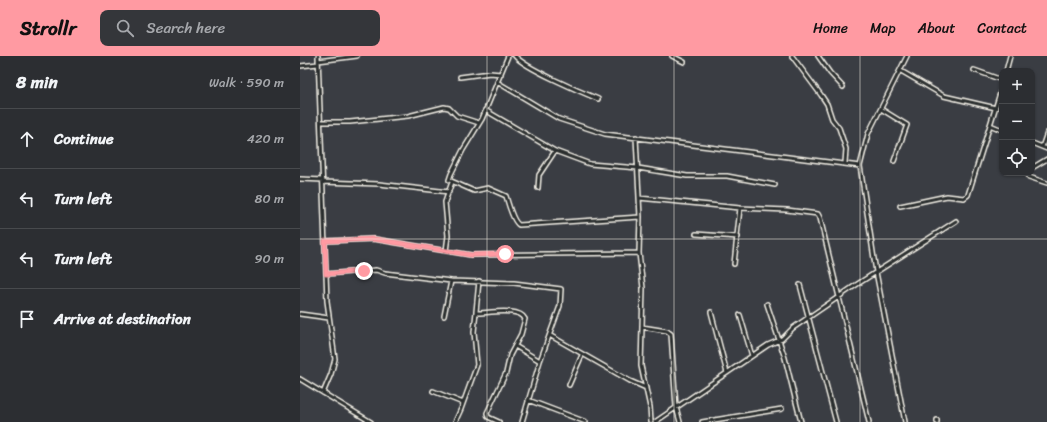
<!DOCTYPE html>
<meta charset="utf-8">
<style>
:root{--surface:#2c2e32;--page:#34363a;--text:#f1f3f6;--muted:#a6a8ac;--line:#484a4d;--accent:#ff9aa2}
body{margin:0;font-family:Sriracha,sans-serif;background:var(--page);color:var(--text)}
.controls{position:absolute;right:12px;top:12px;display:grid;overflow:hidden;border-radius:8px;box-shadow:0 1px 3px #0004}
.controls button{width:36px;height:36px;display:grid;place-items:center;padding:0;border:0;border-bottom:1px solid var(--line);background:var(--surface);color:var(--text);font:20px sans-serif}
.stop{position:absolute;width:12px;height:12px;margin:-9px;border:3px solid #ff9aa2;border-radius:50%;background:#fff}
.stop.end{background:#ff9aa2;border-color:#fff;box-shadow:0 1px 4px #0008}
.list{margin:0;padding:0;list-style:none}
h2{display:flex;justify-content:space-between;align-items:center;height:52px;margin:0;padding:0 16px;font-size:17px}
h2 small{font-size:13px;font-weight:400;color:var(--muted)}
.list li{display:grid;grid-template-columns:26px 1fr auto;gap:12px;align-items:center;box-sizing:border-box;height:60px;padding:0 16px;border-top:1px solid var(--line)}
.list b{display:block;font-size:15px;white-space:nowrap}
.list em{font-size:13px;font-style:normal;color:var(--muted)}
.icon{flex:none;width:22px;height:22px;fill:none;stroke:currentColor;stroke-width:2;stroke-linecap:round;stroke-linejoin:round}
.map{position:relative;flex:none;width:747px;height:366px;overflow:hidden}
header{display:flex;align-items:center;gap:24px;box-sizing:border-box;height:56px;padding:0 20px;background:var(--accent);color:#111}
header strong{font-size:19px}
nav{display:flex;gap:22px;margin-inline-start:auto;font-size:14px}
.search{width:280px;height:36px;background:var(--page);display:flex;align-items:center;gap:10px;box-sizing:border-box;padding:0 14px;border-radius:8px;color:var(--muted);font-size:15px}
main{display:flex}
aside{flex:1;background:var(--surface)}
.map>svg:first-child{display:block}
</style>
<header>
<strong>Strollr</strong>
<div class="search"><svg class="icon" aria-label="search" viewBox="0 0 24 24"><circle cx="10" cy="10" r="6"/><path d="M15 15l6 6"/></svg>Search here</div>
<nav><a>Home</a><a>Map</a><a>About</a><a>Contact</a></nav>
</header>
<main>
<aside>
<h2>8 min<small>Walk · 590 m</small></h2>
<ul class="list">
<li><svg class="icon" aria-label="ahead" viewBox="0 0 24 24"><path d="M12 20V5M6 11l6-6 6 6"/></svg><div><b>Continue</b></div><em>420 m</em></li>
<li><svg class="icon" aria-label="left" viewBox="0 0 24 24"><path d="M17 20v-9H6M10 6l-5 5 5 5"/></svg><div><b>Turn left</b></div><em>80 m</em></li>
<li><svg class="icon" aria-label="left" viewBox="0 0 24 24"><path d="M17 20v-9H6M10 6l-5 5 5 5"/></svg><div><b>Turn left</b></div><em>90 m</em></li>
<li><svg class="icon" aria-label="arrive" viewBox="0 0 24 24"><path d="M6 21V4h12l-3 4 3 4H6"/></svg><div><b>Arrive at destination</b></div></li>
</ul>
</aside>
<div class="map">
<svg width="747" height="366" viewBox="0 0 747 366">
<rect width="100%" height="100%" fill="#3a3d43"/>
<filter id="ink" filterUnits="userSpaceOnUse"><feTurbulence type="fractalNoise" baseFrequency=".025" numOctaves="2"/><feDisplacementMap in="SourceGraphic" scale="8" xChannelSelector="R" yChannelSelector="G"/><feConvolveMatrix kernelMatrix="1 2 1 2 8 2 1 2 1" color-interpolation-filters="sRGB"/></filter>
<g filter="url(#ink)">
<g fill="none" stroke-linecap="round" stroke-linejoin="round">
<defs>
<path id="minor" d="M18,0l9,245 8,58 -4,15 -8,19
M208,0l-26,63 -19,31 -12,24 -2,6 25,11 14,-3 18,8c2,7 7,26 13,29l121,-8
M215,0c10,12 66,36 83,43
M372,0l12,6
M492,0l29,39 6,9 5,15 7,9 7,21 -1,14
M518,0l12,17 13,14
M18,5l39,-5
M0,10l18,-2
M674,14l28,10
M601,15l43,25 52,12
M706,15l4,-15
M160,21l30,-4 11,1
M197,26l62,37 46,15 255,32
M581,53l26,16 -13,36
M185,54l70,41 35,13 48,4 49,8h40l48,9
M21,66h29l58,-6 36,-9 5,1 8,8 22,7
M690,69l12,5
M336,81l4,80 -1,36 4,35 -2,78 9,41 1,15
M732,87l15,6
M742,91l5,-14
M732,112l15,-9
M727,117l2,4 18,6
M0,123l23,1
M23,126l56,2 70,8
M238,132l1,-13 16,-24
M339,142l101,10 47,2 31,4 2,4 49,204
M600,150l47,-10 17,2 4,-3 34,-108
M396,178l42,3
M25,185l49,-2 97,16 168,-2
M146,195l2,-15 -3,-34 7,-20
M434,208l6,-56
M26,218l50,-4 9,3 66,8 63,2 47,6 -1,17 -20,55 -18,61
M500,229l36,137
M467,248l18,54 16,64
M411,256l16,61
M177,257c11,0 43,-6 48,6l-4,15 -11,21 -4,18 -19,40 1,4 11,5
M0,258l29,4
M440,259l12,41
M144,260l7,-35
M342,271l25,4 4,3 5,73 4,15
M251,280l79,45 16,7
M215,290l25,15
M0,323l71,43
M269,329l13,-30
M133,335l30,12
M228,344l58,22
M637,364v2
M155,366l6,-13 16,-44 -3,-33 5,-51
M355,366l113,-77 14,-6 11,-11 63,-43 100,-64
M402,366l80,-13
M605,366l-29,-150 -16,-106 8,-32 39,-78"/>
</defs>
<use href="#minor" stroke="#f4f1e8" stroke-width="6"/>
<use href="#minor" stroke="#2a2d2e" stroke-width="3"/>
</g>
</g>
<g fill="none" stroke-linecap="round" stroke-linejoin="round" filter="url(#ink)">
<path stroke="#ff9aa2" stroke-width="5" d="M64,215l-38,3 -1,-33 49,-2 97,16 34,-1"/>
</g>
<path fill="none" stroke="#f4f1e8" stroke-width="1" stroke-opacity="0.55" d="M187,0v366M374,0v366M560,0v366M0,183h747"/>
</svg>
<div class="controls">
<button>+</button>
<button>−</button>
<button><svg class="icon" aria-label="locate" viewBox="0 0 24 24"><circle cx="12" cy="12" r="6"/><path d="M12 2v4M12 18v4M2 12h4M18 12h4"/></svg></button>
</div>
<div class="stop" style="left:205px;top:198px"></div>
<div class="stop end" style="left:64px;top:215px"></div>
</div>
</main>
